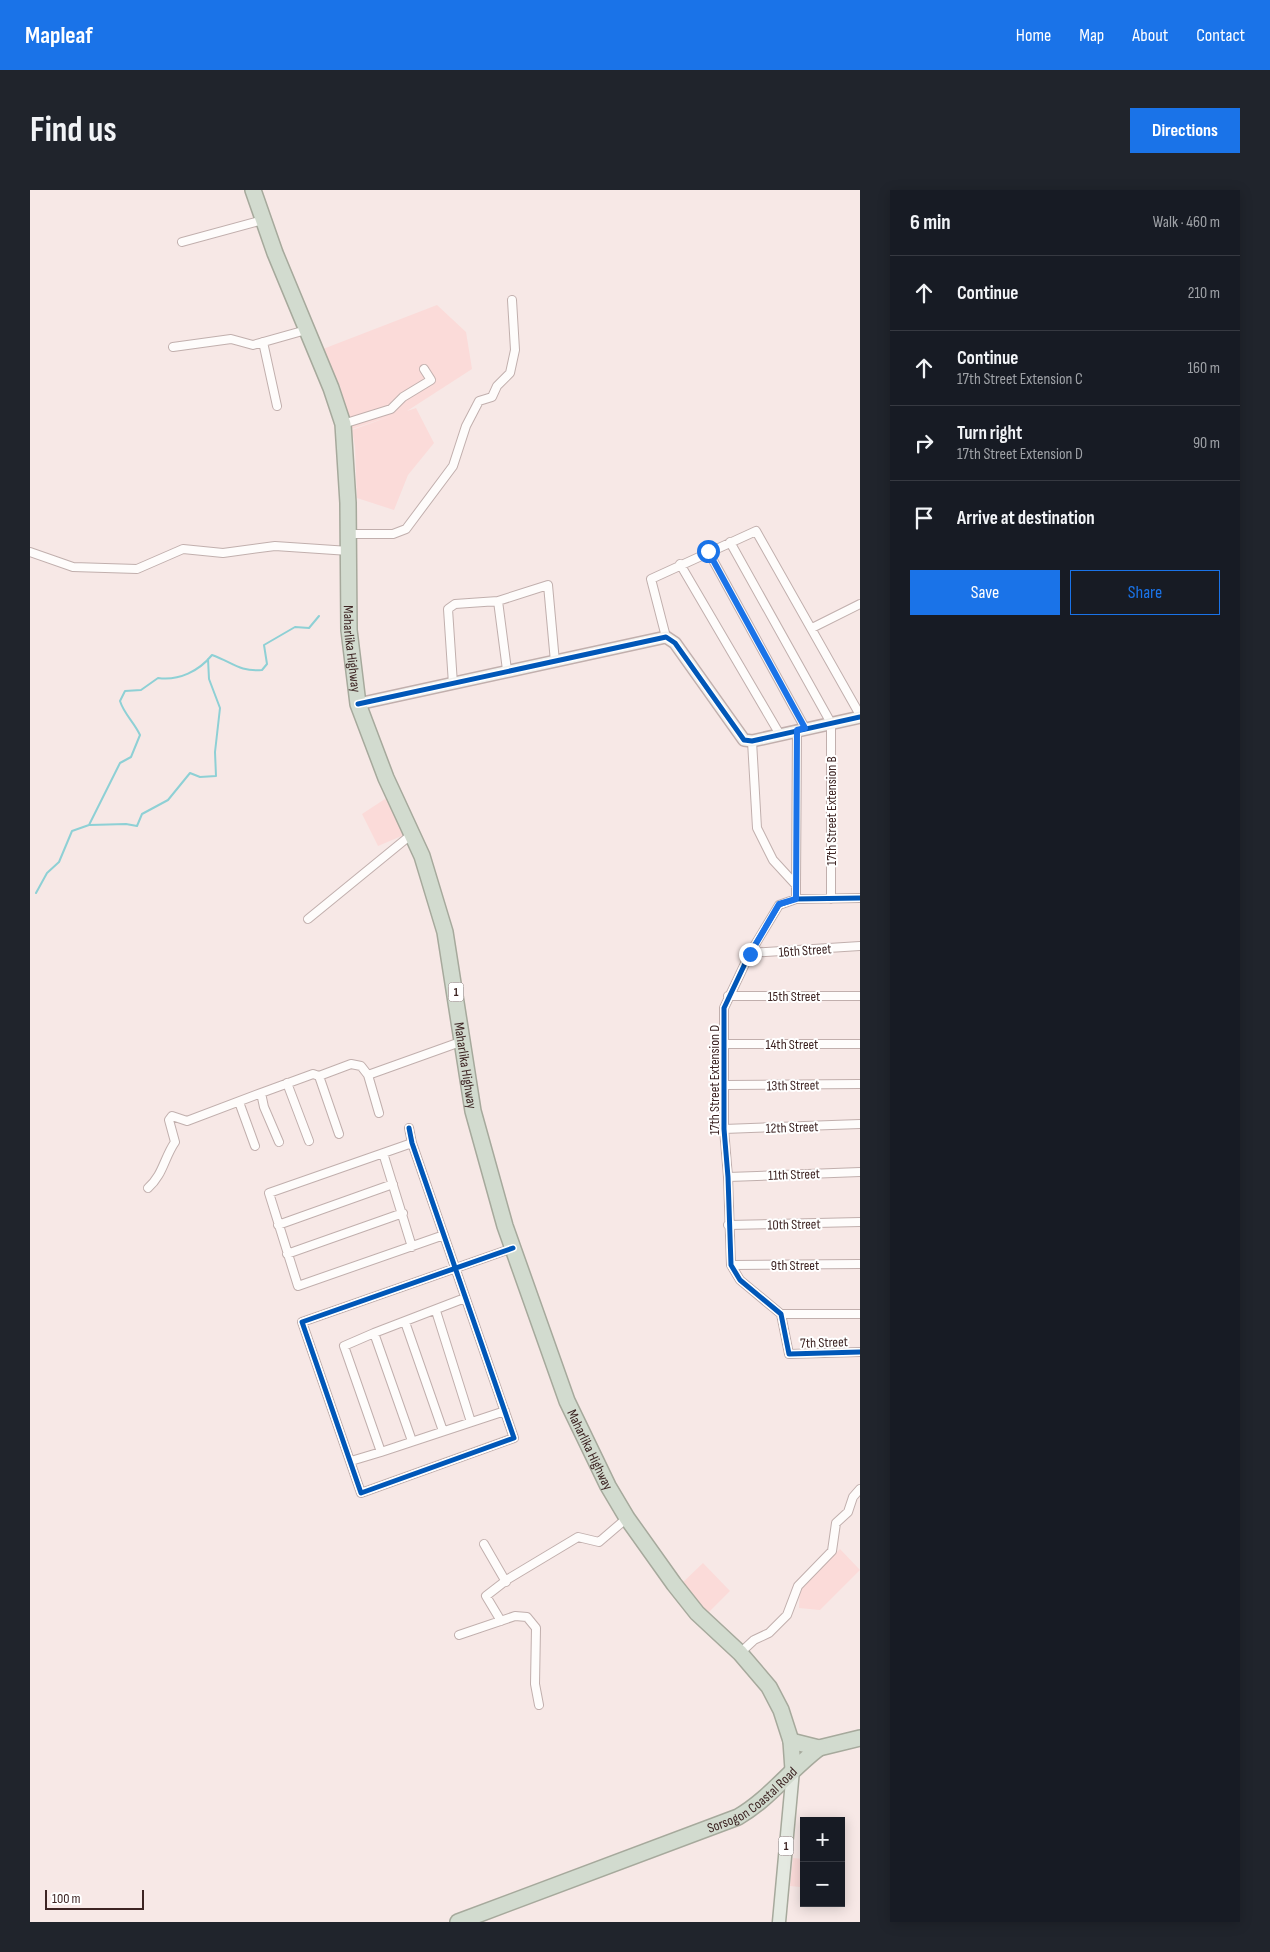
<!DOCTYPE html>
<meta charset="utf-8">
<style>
:root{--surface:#171b24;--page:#20242c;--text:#f1f3f6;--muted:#9ea1a6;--line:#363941;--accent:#1a73e8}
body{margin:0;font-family:"Sofia Sans Condensed",sans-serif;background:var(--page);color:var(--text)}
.controls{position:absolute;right:15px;bottom:15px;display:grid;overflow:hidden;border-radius:0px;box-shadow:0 2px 12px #0003}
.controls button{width:45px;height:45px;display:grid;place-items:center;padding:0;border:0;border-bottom:1px solid var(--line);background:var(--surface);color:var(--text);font:25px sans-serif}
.scale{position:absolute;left:15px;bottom:12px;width:99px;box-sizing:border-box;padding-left:5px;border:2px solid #3d2423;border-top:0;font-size:14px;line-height:18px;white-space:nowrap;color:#3d2423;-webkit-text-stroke:4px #fff;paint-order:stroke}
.stop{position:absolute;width:15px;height:15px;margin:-11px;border:4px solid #1a73e8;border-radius:50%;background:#fff}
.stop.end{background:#1a73e8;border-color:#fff;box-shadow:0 1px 5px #0008}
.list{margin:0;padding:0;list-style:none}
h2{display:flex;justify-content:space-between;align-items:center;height:65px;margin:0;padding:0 20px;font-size:21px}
h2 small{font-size:16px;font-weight:400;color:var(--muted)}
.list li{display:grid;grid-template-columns:32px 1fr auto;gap:15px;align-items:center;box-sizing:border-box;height:75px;padding:0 20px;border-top:1px solid var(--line)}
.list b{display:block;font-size:19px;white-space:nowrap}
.list p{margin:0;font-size:16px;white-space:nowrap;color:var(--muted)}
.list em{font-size:16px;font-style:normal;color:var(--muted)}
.actions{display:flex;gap:10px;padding:15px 20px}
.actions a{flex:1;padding:11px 0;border:1px solid var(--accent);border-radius:0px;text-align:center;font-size:18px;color:var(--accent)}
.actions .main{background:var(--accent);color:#fff}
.icon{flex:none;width:28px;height:28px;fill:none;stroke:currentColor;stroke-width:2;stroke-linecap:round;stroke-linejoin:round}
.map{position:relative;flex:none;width:830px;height:1732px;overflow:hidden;border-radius:0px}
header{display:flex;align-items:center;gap:30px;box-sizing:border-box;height:70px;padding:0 25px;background:var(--accent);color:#fff}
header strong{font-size:24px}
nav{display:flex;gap:28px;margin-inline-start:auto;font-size:18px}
.intro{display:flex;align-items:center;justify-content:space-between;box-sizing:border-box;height:120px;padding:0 30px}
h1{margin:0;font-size:35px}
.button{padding:12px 22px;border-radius:0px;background:var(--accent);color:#fff;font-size:18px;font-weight:700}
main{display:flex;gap:30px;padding:0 30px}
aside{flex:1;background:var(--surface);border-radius:0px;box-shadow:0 2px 12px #0003}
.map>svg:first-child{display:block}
</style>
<header>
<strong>Mapleaf</strong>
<nav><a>Home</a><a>Map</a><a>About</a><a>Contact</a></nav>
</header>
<div class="intro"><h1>Find us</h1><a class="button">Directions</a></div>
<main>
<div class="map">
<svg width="830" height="1732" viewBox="0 0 830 1732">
<rect width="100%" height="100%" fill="#f7e8e6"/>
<path fill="#fbdbd9" d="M407,115l29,27 6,37 -65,42 9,-3 18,35 -26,32 -14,35 -37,-12 -2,-51 -3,-17 42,-15 -42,14 -12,-43 -17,-37z
M358,607l16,38 -26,11 -16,-32z
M810,1359l20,21 -40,40 -21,-2 1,-20z
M673,1373l27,28 -24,24 -27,-29z
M763,1668l11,1v26l-4,2 -10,-1z"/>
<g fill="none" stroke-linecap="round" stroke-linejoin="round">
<path stroke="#8ed0d5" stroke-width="2" d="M60,635l36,-1 11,2 5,-12 26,-14 22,-27 10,4 16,-1 -1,-24 5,-44 -11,-29 -1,-20
M6,703l11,-20 12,-11 13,-31 17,-6 31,-62 11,-6 9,-22c-6,-13 -16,-21 -20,-34l5,-10 16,-1 17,-12c21,3 41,-7 54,-23 20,7 27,17 50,15l5,-6 -3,-19 31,-18 14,1 10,-12"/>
<defs>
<path id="street" d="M152,52l81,-22
M233,152l14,64
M143,157l58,-8 22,6 53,-15
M313,234l48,-15 12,-12 28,-17 -7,-11
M318,344h45l13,-5 47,-63 13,-40 13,-25 13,-4 5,-11 13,-13 5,-23 -3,-50
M700,352l101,181v176
M678,361l97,177
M0,362l43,15 64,2 46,-20 40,4 52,-7 74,5
M650,374l99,169
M782,438l48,-24
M636,447l-15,-58 105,-48 104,184
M477,480l-9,-69 50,-16 7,77
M423,494l-5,-75 7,-5 43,-3
M722,551l5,87 16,32 23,25v14
M766,695l1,-155
M830,708l-64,1 -17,6 -29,48 -26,55v121l4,48 3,88 9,15 41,34 8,40 71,-2
M278,729l104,-85
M720,763l110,-7
M698,806h132
M695,854h135
M338,885l95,-34
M257,893l22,58
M696,895l134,-1
M209,912l16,44
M379,938l3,15c34,98 68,197 102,295l-153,55 -59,-171 211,-74
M694,939l136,-5
M309,944l-20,-58 32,-12 10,2 7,9 11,38
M249,952l-15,-35 -3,-14 52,-19 6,2
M382,953l-143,50 29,93 146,-51
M353,963l29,94
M698,987l132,-5
M118,998c15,-13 16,-30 27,-46l-6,-22 3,-4 15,5 74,-28
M248,1035l115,-41
M698,1035l132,-3
M257,1064l116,-41
M701,1075l129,-1
M406,1121l35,111
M751,1124h79
M375,1132l38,109
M344,1143l91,-35
M382,1251l-38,-108 -30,13 37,106 124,-41
M321,1271l30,-9
M454,1354l22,38
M471,1431l-15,-25 22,-17 70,-42 21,5 28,-24
M429,1445l56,-19 12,1 9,11 -1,56 4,21
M710,1463l14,-13 15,-7 18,-18 11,-29 34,-35 4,-28 12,-11 5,-15 7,-8"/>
<path id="secondary" d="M328,514l308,-67 9,6 69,97 8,1 108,-24"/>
<path id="primary" d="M749,1732l14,-152"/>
<g id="highway">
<path id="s1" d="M223,0l22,63 56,135 12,36 5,79 1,127 9,74 28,74 36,78 23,76 28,179 32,115 62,175 41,85 19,32 47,66 23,29 43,40 29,34 12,23 10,31 2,29"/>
<path d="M761,1551l28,7 41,-10"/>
<path id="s2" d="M428,1732l280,-105c31,-18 52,-47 81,-69"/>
</g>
</defs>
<use href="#street" stroke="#c1afad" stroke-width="10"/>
<use href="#secondary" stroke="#c1afad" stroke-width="14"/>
<use href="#primary" stroke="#a6a99c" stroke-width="15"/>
<use href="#highway" stroke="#a6a99c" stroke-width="18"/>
<use href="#street" stroke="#fefcfb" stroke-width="8"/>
<use href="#secondary" stroke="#f1f1ee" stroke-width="11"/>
<use href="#primary" stroke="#e4e9e1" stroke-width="12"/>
<use href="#highway" stroke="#d2dbcf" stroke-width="15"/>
<defs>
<path id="cycleway" d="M328,514l308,-67 9,6 69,97 8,1 108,-24
M830,708l-64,1 -17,6 -29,48 -26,55v121l4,48 3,88 9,15 41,34 8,40 71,-2
M379,938l3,15c34,98 68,197 102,295l-153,55 -59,-171 211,-74"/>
</defs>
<use href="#cycleway" stroke="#fff" stroke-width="8"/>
<use href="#cycleway" stroke="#0057b8" stroke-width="5"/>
</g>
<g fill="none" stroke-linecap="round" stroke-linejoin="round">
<path stroke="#1a73e8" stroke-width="6" d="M678,361l97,177 -8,2 -1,169 -17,5 -29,50"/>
</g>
<g text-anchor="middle" stroke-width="4" stroke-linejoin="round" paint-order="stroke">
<g fill="#fff" stroke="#776665" stroke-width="1">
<rect x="418.5" y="792.5" width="15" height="19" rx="4"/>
<rect x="748.5" y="1646.5" width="15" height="19" rx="4"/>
</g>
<g font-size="12" font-weight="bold" fill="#3d2423">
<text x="426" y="806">1</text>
<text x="756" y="1660">1</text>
</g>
<g font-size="14" fill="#3d2423" stroke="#fff">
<text dy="5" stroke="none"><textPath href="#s1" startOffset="476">Maharlika Highway</textPath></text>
<text transform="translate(801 621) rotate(-90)" y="5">17th Street Extension B</text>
<text transform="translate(775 760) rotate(-4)" y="5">16th Street</text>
<text x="764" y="811">15th Street</text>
<text x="762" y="859">14th Street</text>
<text dy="5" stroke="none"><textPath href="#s1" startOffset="911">Maharlika Highway</textPath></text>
<text transform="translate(684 890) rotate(-90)" y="5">17th Street Extension D</text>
<text transform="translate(763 895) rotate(-1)" y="5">13th Street</text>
<text transform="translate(762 937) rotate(-2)" y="5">12th Street</text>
<text transform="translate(764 984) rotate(-2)" y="5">11th Street</text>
<text transform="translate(764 1034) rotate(-1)" y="5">10th Street</text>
<text x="765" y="1080">9th Street</text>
<text transform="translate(794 1152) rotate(-2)" y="5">7th Street</text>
<text dy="5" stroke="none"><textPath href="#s1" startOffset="1316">Maharlika Highway</textPath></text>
<text dy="5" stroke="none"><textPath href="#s2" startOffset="320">Sorsogon Coastal Road</textPath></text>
</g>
</g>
</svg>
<div class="controls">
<button>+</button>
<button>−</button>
</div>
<div class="scale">100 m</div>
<div class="stop" style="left:678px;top:361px"></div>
<div class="stop end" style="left:720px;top:764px"></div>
</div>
<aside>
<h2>6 min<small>Walk · 460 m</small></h2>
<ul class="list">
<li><svg class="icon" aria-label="ahead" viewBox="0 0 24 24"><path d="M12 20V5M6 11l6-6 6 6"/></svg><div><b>Continue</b></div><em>210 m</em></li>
<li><svg class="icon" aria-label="ahead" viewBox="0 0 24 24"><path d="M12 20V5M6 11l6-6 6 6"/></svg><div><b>Continue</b><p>17th Street Extension C</p></div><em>160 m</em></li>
<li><svg class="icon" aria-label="right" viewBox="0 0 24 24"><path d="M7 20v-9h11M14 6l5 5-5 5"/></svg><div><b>Turn right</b><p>17th Street Extension D</p></div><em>90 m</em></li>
<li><svg class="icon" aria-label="arrive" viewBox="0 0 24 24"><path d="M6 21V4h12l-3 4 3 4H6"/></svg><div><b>Arrive at destination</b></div></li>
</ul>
<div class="actions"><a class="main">Save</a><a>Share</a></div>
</aside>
</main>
